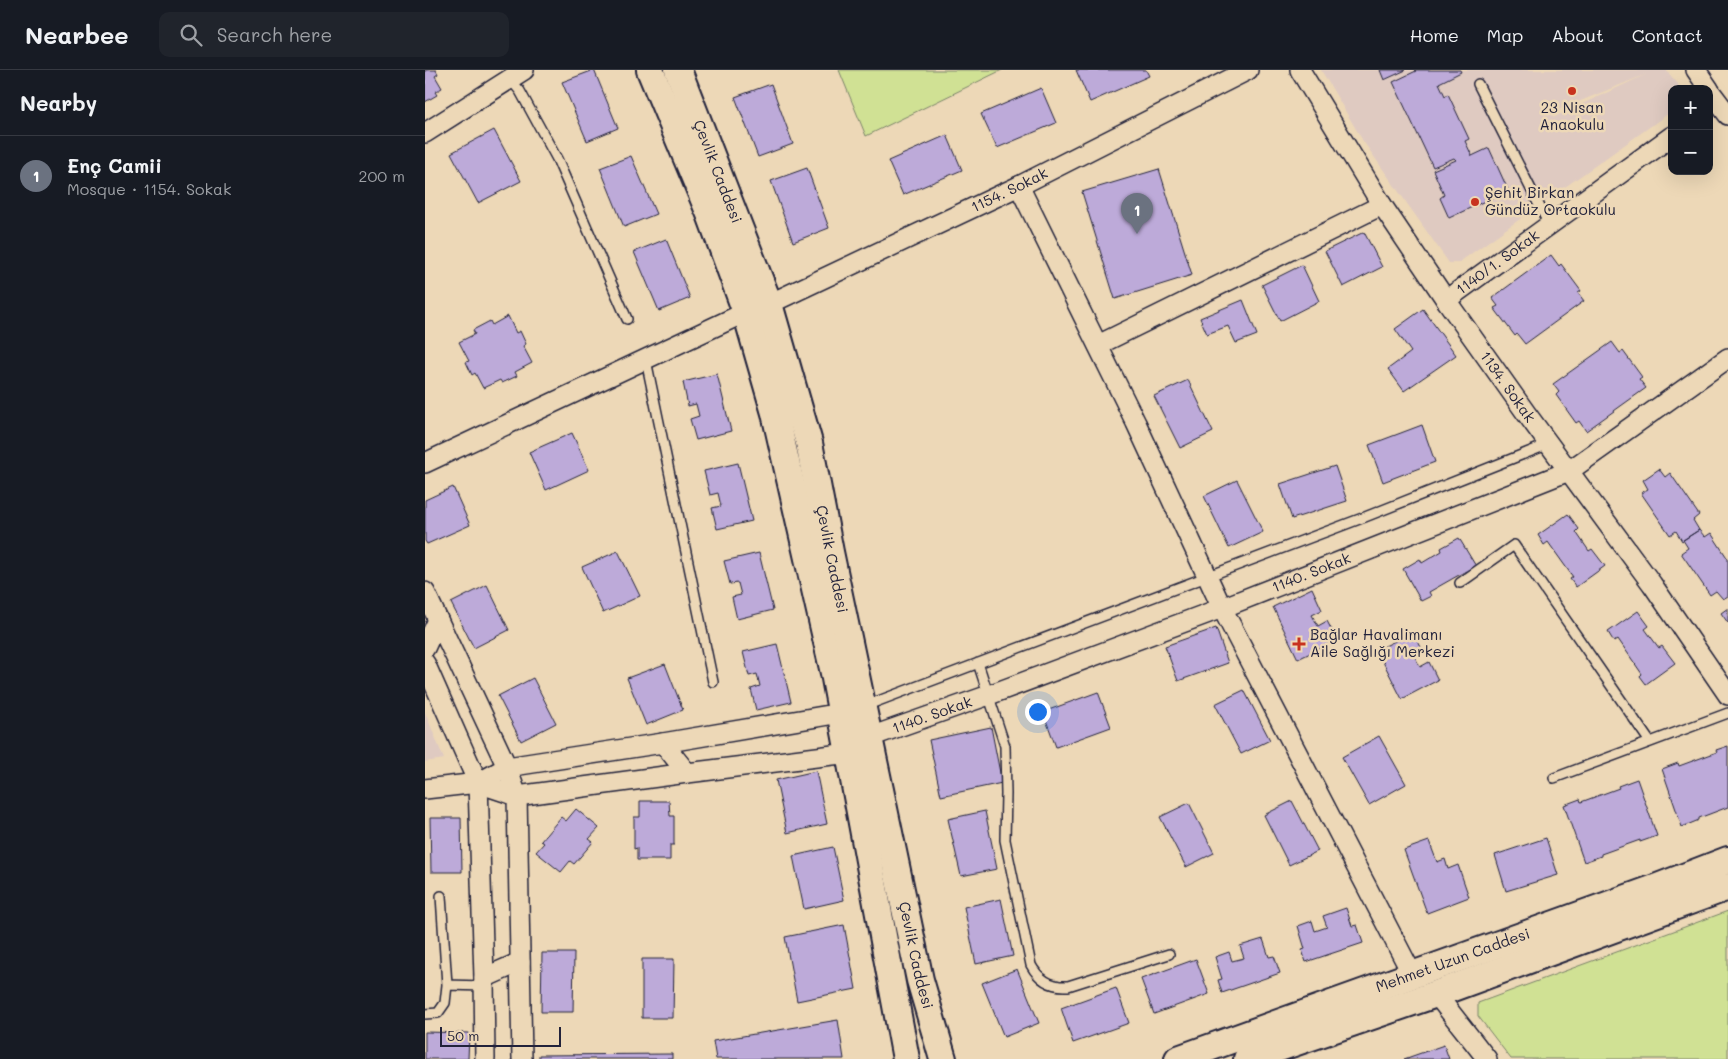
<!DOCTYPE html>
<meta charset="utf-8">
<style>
:root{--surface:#171b24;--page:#20242c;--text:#f1f3f6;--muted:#9ea1a6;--line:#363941;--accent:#0b8043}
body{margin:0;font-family:Mali,sans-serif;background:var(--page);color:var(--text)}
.controls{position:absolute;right:15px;top:15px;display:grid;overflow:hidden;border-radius:10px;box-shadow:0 5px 20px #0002}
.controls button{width:45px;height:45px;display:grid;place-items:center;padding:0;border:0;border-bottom:1px solid var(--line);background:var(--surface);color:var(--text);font:25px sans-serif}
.scale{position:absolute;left:15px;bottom:12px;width:121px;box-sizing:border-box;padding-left:5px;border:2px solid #22223b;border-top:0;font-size:14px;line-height:18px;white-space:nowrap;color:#22223b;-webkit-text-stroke:4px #edd8b7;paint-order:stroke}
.you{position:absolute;left:612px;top:641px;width:18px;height:18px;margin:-12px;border:4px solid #fff;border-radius:50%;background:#1a73e8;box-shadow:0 0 0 8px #1a73e833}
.badge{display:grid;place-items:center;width:32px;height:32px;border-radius:50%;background:var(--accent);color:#fff;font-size:16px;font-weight:700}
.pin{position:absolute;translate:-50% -41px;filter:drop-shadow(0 1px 2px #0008)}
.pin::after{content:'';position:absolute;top:26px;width:18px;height:15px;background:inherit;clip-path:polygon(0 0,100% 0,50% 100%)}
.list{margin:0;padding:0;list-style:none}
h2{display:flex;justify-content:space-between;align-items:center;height:65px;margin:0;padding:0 20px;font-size:21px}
h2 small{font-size:16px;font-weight:400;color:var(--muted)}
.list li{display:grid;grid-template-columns:32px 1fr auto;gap:15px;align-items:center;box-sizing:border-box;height:80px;padding:0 20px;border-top:1px solid var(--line)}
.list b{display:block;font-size:19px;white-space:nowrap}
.list p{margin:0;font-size:16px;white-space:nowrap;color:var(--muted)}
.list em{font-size:16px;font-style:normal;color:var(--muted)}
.icon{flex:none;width:28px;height:28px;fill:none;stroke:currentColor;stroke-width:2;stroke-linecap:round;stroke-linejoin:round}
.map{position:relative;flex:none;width:1303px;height:989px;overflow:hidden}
header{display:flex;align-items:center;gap:30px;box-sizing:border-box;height:70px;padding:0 25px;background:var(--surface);border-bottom:1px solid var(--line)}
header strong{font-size:24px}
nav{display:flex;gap:28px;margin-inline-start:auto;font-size:18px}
.search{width:350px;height:45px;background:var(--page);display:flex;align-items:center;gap:12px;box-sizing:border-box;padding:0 18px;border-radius:10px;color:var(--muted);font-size:19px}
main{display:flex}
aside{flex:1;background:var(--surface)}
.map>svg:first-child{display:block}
</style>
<header>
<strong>Nearbee</strong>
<div class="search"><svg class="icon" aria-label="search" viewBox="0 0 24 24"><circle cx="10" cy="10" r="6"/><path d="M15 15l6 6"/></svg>Search here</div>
<nav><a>Home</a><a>Map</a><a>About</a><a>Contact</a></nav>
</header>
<main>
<aside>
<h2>Nearby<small></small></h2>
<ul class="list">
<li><span class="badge" style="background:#6b7280">1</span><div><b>Enç Camii</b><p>Mosque · 1154. Sokak</p></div><em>200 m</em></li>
</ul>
</aside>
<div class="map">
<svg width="1303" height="989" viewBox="0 0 1303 989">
<rect width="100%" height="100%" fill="#edd8b7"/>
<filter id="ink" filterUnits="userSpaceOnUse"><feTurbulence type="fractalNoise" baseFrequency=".02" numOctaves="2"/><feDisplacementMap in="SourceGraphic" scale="10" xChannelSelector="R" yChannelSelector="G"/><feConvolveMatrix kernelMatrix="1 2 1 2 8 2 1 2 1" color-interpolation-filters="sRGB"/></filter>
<g filter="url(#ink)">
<path fill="#dfcac1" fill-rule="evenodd" d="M896,0h345l12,14 2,5h-8v22l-214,152h-9l-86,-122zM1222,4l-93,43 -3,-4z
M0,642l19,47 -19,3z"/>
<path fill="#d0e194" stroke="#798268" d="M414,0h163l-136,66z
M1303,841v148h-217l-33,-43v-13z"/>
<path fill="#bdaad9" stroke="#22223b" d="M0,0h11l2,4 -3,2 7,12 -7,4 2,3 -12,7z
M169,0l24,58 -31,13 -25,-59z
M651,0h70l3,6 -59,26z
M955,0h26l-22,10z
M990,0h45l1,2 -22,11 6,13 3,-2 21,45 -4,2 7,15 17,-8 19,42 -59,28 -9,-20 4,-3 -11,-25 23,-10 -2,-2 -21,9 -40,-85 23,-11z
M346,14l22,60 -35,13 -23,-60z
M616,18l15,35 -59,25 -16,-34z
M69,60l27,51 -43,22 -27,-50z
M522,65l15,35 -59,25 -15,-34z
M206,86l25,58 -32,13 -24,-59z
M382,98l22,60 -36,14 -22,-61z
M734,99l33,106 -77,24 -33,-107z
M939,162l18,35 -39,20 -18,-36z
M241,169l24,59 -31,13 -25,-59z
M1126,185l8,11 2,-2 20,27 -3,2 6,8 -59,43 -8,-10 -2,2 -21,-28 4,-2 -6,-8z
M877,195l17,36 -39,20 -18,-36z
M818,230l14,35 -21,8 -8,-17 -21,8 -7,-16z
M998,239l33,46 -52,36 -16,-22 23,-17 -16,-23z
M83,246l8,17 4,-2 6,13 -3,2 9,17 -17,9 2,4 -15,7 -2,-3 -17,8 -8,-15 -3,2 -6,-13 3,-1 -10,-19 16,-8 -2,-4 17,-9 2,4z
M1187,272l8,11 3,-2 19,26 -3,2 7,9 -60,43 -7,-10 -3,2 -20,-28 3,-3 -6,-8z
M292,304l14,57 -35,9 -6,-21 9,-3 -3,-12 -8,2 -5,-24z
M763,310l25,52 -33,16 -26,-52z
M997,355l13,37 -52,20 -14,-37z
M147,363l17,37 -43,20 -17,-38z
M313,393l14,58 -35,8 -5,-21 9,-2 -3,-13 -8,2 -6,-24z
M910,396l12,35 -55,18 -12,-35z
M1234,399l6,8 5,-4 29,42 -6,5 6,10 -17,11 -6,-10 -6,4 -29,-42 7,-4 -5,-9z
M812,410l26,52 -34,16 -25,-52z
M28,417l17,38 -43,19 -2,-3v-41z
M1143,444l11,15 -3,3 13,19 3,-2 13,17 -29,21 -6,-8 3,-2 -25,-35 -4,3 -6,-10z
M1274,460l6,7 6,-4 17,26v37l-5,3 -7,-8 -6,4 -29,-42 7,-5 -5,-8z
M1034,468l18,30 -9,6 -2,-3 -37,21 2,4 -10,5 -18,-32 17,-10 2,4 20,-12 -1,-3z
M193,481l22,45 -37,17 -21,-46z
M334,483l14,57 -36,9 -5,-22 9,-2 -3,-12 -8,1 -6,-23z
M62,515l22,45 -35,18 -23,-45z
M887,518l10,22 -10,5 6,11 9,-5 10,19 -39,19 -25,-52z
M1303,538v15l-7,-10z
M1213,541l11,15 -4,3 14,19 3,-2 13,17 -29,21 -6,-8 2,-2 -24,-35 -4,3 -6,-10z
M791,558l12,35 -50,18 -13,-35z
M988,562l10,19 -9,4 6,12 9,-5 9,18 -36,19 -25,-49z
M352,574l14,58 -35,8 -5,-21 9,-3 -3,-12 -8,2 -6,-24z
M240,594l18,46 -37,15 -19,-47z
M108,608l23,45 -35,18 -23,-45z
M819,620l26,50 -29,14 -26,-50z
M673,622l13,35 -55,20 -13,-35z
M566,657l11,56 -61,13 -12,-56z
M954,666l27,48 -37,21 -27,-48z
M1303,676v61l-29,11v2l-17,7 -20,-58 16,-6 1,3 38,-14 -1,-2z
M391,701l11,53 -40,9 -11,-53z
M1212,709l20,57 -17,6v-2l-39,14v2l-17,6 -20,-57 16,-6 1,3 38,-14 -1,-2z
M215,731h29l1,15h4v29h-4v15h-33v-12l-3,1v-32h6z
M867,731l26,50 -29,14 -25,-50z
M764,733l25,50 -28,14 -26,-50z
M151,739l23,19 -10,11 4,3 -19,22 -4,-3 -9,11 -25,-20 8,-9 -3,-2 20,-24 5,4z
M560,741l12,58 -36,7 -13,-57z
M5,748h31l1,54h-31z
M1121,768l12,37 -52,16 -11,-36z
M1004,771l8,21 8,-3 3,10 10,-4 11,32 -42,16 -23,-63z
M408,777l11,53 -40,9 -11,-53z
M576,829l12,57 -37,8 -12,-57z
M921,838l6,18 5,-1 6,18 -57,19 -4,-12 3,-1 -7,-23 14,-5 3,10 12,-4 -4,-11z
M419,855l12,64 -59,12 -12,-64z
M838,869l6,18 5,-1 6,17 -58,20 -4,-13 4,-1 -7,-22 14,-5 3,9 12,-3 -4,-12z
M117,883h32l-1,59h-32z
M217,889h32l-1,59h-31z
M771,889l13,35 -55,20 -13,-35z
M592,899l22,54 -35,14 -22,-54z
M691,918l13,35 -56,20 -12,-35z
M413,950l6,39h-128l-3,-18z
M0,962l44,1 -1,26h-43z
M1019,975l5,14h-45z
M247,984v5h-133v-4z"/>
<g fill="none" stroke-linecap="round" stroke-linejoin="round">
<defs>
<path id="service" d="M85,9l10,12 37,68 70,160
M1053,14l71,141
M221,290l67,322
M1035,513l54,-38 136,197
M553,593l27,83 1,48 -1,46 26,125c8,15 20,22 37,21l101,-32
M440,636l500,-189 184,-73
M1129,708l174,-65
M22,915l37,1
M0,944l13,-1 7,-10 2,-18 -6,-89"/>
<g id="minor">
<path id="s1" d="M875,0l82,135 64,95 80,113 126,171 76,111"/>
<path d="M1271,0l13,19"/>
<path d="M1284,20l19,25"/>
<path d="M0,63l99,-63"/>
<path d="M594,116l117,237 86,185 190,366"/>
<path id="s2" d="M1021,230l226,-164"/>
<path id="s3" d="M344,234l250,-118 229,-116"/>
<path d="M673,275l284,-140"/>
<path d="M0,393l321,-151"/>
<path d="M0,522l82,175 10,29 5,263"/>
<path d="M0,578l13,-28"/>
<path d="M0,593l53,120 6,195 1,81"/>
<path id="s4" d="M445,667l119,-42 233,-87 347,-137 159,-113"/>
<path d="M238,673l24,30"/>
<path d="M53,713l39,13 170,-23 162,-20"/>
<path d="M0,719l53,-6 29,-16 156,-24 178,-30"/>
<path d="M59,908l36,-16"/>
<path d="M1011,924l51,65"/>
</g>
<g id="secondary">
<path d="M225,0l60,144 36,98 29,101 59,260 72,386"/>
<path id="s5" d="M253,0l91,234 40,139 21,109 90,428 23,79"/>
<path id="s6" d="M753,989l477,-171 73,-28"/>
<path d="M822,989l189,-65 292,-107"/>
</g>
</defs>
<use href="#service" stroke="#22223b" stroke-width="12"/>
<use href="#minor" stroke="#22223b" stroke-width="22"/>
<use href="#secondary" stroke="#22223b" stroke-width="30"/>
<use href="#service" stroke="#edd8b7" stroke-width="9"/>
<use href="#minor" stroke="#edd8b7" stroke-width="19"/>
<use href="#secondary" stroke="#edd8b7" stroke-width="26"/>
</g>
</g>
<g fill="#c8321e" stroke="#edd8b7" stroke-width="2">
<circle cx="1147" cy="21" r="5"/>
<circle cx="1050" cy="132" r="5"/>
<path d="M871.5 566.5h5v5h5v5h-5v5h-5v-5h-5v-5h5z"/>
</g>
<g text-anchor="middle" stroke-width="5" stroke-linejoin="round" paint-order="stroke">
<g font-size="15" fill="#22223b" stroke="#edd8b7" text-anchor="start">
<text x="1147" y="43" text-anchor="middle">23 Nisan<tspan x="1147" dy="17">Anaokulu</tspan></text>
<text x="1060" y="128">Şehit Birkan<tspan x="1060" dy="17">Gündüz Ortaokulu</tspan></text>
<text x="885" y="570">Bağlar Havalimanı<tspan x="885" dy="17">Aile Sağlığı Merkezi</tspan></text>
</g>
<g font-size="15" fill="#22223b" stroke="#edd8b7">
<text dy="5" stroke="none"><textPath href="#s5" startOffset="109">Çevlik Caddesi</textPath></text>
<text dy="5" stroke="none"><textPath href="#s3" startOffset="266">1154. Sokak</textPath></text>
<text dy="5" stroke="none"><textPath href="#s2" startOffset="64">1140/1. Sokak</textPath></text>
<text dy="5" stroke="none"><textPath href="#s1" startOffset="379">1134. Sokak</textPath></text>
<text dy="5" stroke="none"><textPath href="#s5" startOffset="514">Çevlik Caddesi</textPath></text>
<text dy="5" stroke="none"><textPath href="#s4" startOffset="471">1140. Sokak</textPath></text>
<text dy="5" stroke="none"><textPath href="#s4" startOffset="66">1140. Sokak</textPath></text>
<text dy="5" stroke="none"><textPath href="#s5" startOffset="919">Çevlik Caddesi</textPath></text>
<text dy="5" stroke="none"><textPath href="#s6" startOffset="292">Mehmet Uzun Caddesi</textPath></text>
</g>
</g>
</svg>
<div class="controls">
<button>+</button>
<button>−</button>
</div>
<div class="scale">50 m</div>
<div class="you"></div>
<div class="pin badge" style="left:712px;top:164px;background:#6b7280">1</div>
</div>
</main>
